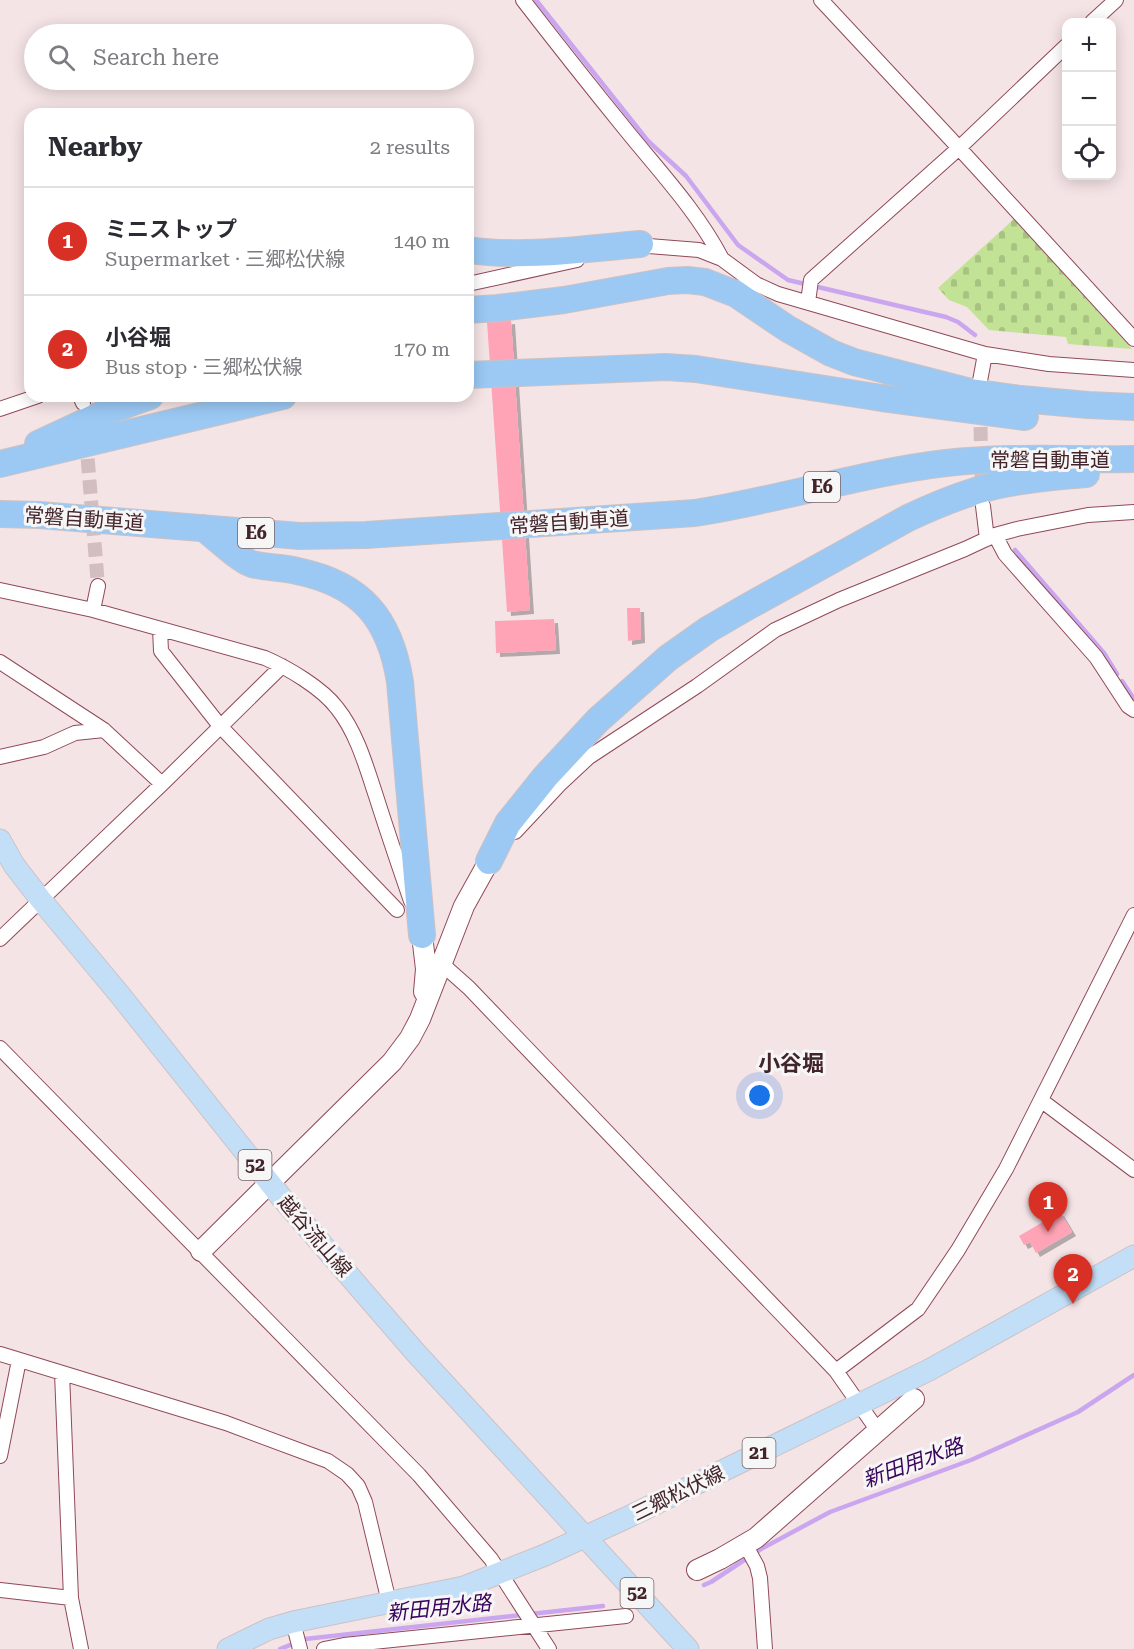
<!DOCTYPE html>
<meta charset="utf-8">
<style>
:root{--surface:#fff;--page:#f2f2f3;--text:#2b2b33;--muted:#7c7c81;--line:#e1e1e2;--accent:#d93025}
body{margin:0;font-family:"Roboto Serif","Noto Sans JP",serif;background:var(--page);color:var(--text)}
.controls{position:absolute;right:18px;top:18px;display:grid;overflow:hidden;border-radius:12px;box-shadow:0 3px 15px #0003}
.controls button{width:54px;height:54px;display:grid;place-items:center;padding:0;border:0;border-bottom:2px solid var(--line);background:var(--surface);color:var(--text);font:30px sans-serif}
.you{position:absolute;left:760px;top:1096px;width:21px;height:21px;margin:-15px;border:4px solid #fff;border-radius:50%;background:#1a73e8;box-shadow:0 0 0 9px #1a73e833}
.badge{display:grid;place-items:center;width:39px;height:39px;border-radius:50%;background:var(--accent);color:#fff;font-size:20px;font-weight:700}
.pin{position:absolute;translate:-50% -50px;filter:drop-shadow(0 2px 3px #0008)}
.pin::after{content:'';position:absolute;top:32px;width:21px;height:18px;background:inherit;clip-path:polygon(0 0,100% 0,50% 100%)}
.list{margin:0;padding:0;list-style:none}
h2{display:flex;justify-content:space-between;align-items:center;height:78px;margin:0;padding:0 24px;font-size:26px}
h2 small{font-size:20px;font-weight:400;color:var(--muted)}
.list li{display:grid;grid-template-columns:39px 1fr auto;gap:18px;align-items:center;box-sizing:border-box;height:108px;padding:0 24px;border-top:2px solid var(--line)}
.list b{display:block;font-size:22px;white-space:nowrap}
.list p{margin:0;font-size:20px;white-space:nowrap;color:var(--muted)}
.list em{font-size:20px;font-style:normal;color:var(--muted)}
.icon{flex:none;width:33px;height:33px;fill:none;stroke:currentColor;stroke-width:2;stroke-linecap:round;stroke-linejoin:round}
.map{position:relative;flex:none;width:1134px;height:1649px;overflow:hidden}
.search{position:absolute;background:var(--surface);box-shadow:0 3px 15px #0003;left:24px;top:24px;width:450px;height:66px;display:flex;align-items:center;gap:15px;box-sizing:border-box;padding:0 21px;border-radius:33px;color:var(--muted);font-size:22px}
.panel{position:absolute;background:var(--surface);box-shadow:0 3px 15px #0003;left:24px;top:108px;width:450px;height:294px;border-radius:18px}
.map>svg:first-child{display:block}
</style>
<div class="map">
<svg width="1134" height="1649" viewBox="0 0 1134 1649">
<defs>
<pattern id="cemetery-stones" width="16" height="16" patternUnits="userSpaceOnUse" patternTransform="scale(1.5)"><rect width="16" height="16" fill="#c2e295"/><path d="M2 7V4a2 2 0 0 1 4 0v3zM10 15v-3a2 2 0 0 1 4 0v3z" fill="#a8c281"/></pattern>
<filter id="shadow"><feDropShadow dx="4" dy="4" stdDeviation="0" flood-color="#0004"/></filter>
</defs>
<rect width="100%" height="100%" fill="#f5e4e6"/>
<path fill="url(#cemetery-stones)" d="M1014,219l118,130 -64,-5 -2,-7 -77,-7 -22,-23 -18,-7 -11,-12z"/>
<g fill="none" stroke-linecap="round" stroke-linejoin="round">
<path stroke="#caa6ef" stroke-width="4.5" d="M536,0l112,141 38,35 52,69 50,35 158,37 12,5 17,13
M1015,550l89,103 13,21
M1122,681l12,18
M704,1585l7,-3 50,-33 69,-37 141,-52 107,-48 56,-37
M280,1649l25,-10 298,-33"/>
</g>
<path fill="#ffa4b6" filter="url(#shadow)" d="M511,320l19,290 -23,2 -20,-290z
M627,608h13l1,31 -13,2z
M554,619l2,31 -60,3 -1,-32z
M1060,1212l12,20 -36,21 -6,-11 -6,3 -5,-9z"/>
<g fill="none" stroke-linecap="round" stroke-linejoin="round">
<path stroke="#d2bec1" stroke-width="14" stroke-dasharray="14 7" stroke-linecap="butt" d="M980,406l2,86
M86,438l12,148"/>
<defs>
<path id="street" d="M523,0c34,44 68,87 103,130 34,42 71,81 96,129
M821,0l138,148 175,191
M1092,22l24,-22
M636,245l63,5 23,9 34,25 22,10 207,60 64,10 85,6
M468,284l109,-24
M808,302l3,-22 148,-132 107,-102
M980,381l5,-27
M80,396l3,7
M0,409l38,-13
M983,506l4,33
M995,535l10,19 91,103 32,49 6,4
M0,590l93,20 172,48c23,10 57,30 72,50 20,25 29,58 39,88 11,35 23,70 35,105
M93,610l5,-24
M160,629l1,22 59,75 177,184
M0,662l104,68 58,54
M0,757l44,-10 31,-14 29,-3
M515,832l44,-47 30,-28 108,-71 78,-56 64,-30 126,-51 30,-14 22,-6 71,-14 46,-3
M0,939l162,-155 120,-118
M442,964l27,24 367,383 42,60
M0,1048l419,427 72,84 58,90
M1042,1101l92,69
M0,1354l226,69 102,38 19,13 11,12 7,16 24,100
M836,1371l82,-62 40,-59 48,-81 128,-254
M62,1373l9,225 10,51
M0,1456l19,-96
M745,1544l12,22 3,12 5,71
M0,1590l71,8
M293,1622l7,27
M324,1649l20,-4 282,-29"/>
<path id="secondary" d="M422,935l4,34 -2,23
M201,1251l191,-189 18,-24 10,-19 44,-113 25,-45
M697,1570l23,-11 36,-21 158,-139"/>
<path id="primary" d="M0,840l14,25 27,35 79,95 161,202 135,156 272,296
M228,1649l41,-20 24,-7 171,-35 81,-32 81,-37 303,-148 205,-114"/>
<path id="highway" d="M468,250c57,8 114,-1 172,-6
M468,310l30,-2 66,-8 104,-19 19,-1 18,2 31,12 52,35 43,24 23,9 117,30 50,7 67,6 46,2
M468,375l198,-8 30,2 186,29 143,19
M38,444l73,-34 39,-14
M0,464l283,-68
M0,514l39,1 261,21 66,-1 329,-22c84,-13 166,-40 251,-50 62,-7 126,-3 188,-4
M204,528c11,9 36,32 48,36 14,4 30,3 45,7 64,13 93,47 103,111l22,253
M489,861l19,-38 37,-46 53,-57 70,-62 41,-29 38,-22 161,-89c28,-13 56,-25 86,-32 30,-7 61,-9 92,-12"/>
</defs>
<use href="#street" stroke="#904959" stroke-width="16"/>
<use href="#secondary" stroke="#904959" stroke-width="22"/>
<use href="#primary" stroke="#cbc2c4" stroke-width="23"/>
<use href="#highway" stroke="#cbc2c4" stroke-width="28"/>
<use href="#street" stroke="#fff" stroke-width="14"/>
<use href="#secondary" stroke="#fff" stroke-width="20"/>
<use href="#primary" stroke="#c3dff8" stroke-width="21"/>
<use href="#highway" stroke="#9bc9f4" stroke-width="26"/>
</g>
<g text-anchor="middle" stroke-width="6" stroke-linejoin="round" paint-order="stroke">
<g fill="#f6f6f6" stroke="#796368" stroke-width="1.5">
<rect x="804" y="472" width="36" height="30" rx="4.5"/>
<rect x="238" y="518" width="36" height="30" rx="4.5"/>
<rect x="238.5" y="1150" width="33" height="30" rx="4.5"/>
<rect x="742.5" y="1438" width="33" height="30" rx="4.5"/>
<rect x="620.5" y="1578" width="33" height="30" rx="4.5"/>
</g>
<g font-size="18" font-weight="bold" fill="#44242b">
<text x="822" y="493">E6</text>
<text x="256" y="539">E6</text>
<text x="255" y="1171">52</text>
<text x="759" y="1459">21</text>
<text x="637" y="1599">52</text>
</g>
<g font-size="20" fill="#44242b" stroke="#f6f6f6">
<text x="1050" y="467">常磐自動車道</text>
<text transform="translate(84 519) rotate(4)" y="7">常磐自動車道</text>
<text transform="translate(569 522) rotate(-4)" y="7">常磐自動車道</text>
<text transform="translate(315 1236) rotate(49)" y="7">越谷流山線</text>
<text transform="translate(678 1493) rotate(-26)" y="7">三郷松伏線</text>
</g>
<g font-size="21" font-style="italic" fill="#3b045c" stroke="#f6f6f6">
<text transform="translate(913 1463) rotate(-20)" y="7">新田用水路</text>
<text transform="translate(439 1608) rotate(-6)" y="7">新田用水路</text>
</g>
<g font-size="22" font-weight="bold" fill="#44242b" stroke="#f6f6f6">
<text x="791" y="1071">小谷堀</text>
</g>
</g>
</svg>
<div class="controls">
<button>+</button>
<button>−</button>
<button><svg class="icon" aria-label="locate" viewBox="0 0 24 24"><circle cx="12" cy="12" r="6"/><path d="M12 2v4M12 18v4M2 12h4M18 12h4"/></svg></button>
</div>
<div class="you"></div>
<div class="pin badge" style="left:1048px;top:1232px">1</div>
<div class="pin badge" style="left:1073px;top:1304px">2</div>
<div class="search"><svg class="icon" aria-label="search" viewBox="0 0 24 24"><circle cx="10" cy="10" r="6"/><path d="M15 15l6 6"/></svg>Search here</div>
<section class="panel">
<h2>Nearby<small>2 results</small></h2>
<ul class="list">
<li><span class="badge">1</span><div><b>ミニストップ</b><p>Supermarket · 三郷松伏線</p></div><em>140 m</em></li>
<li><span class="badge">2</span><div><b>小谷堀</b><p>Bus stop · 三郷松伏線</p></div><em>170 m</em></li>
</ul>
</section>
</div>
